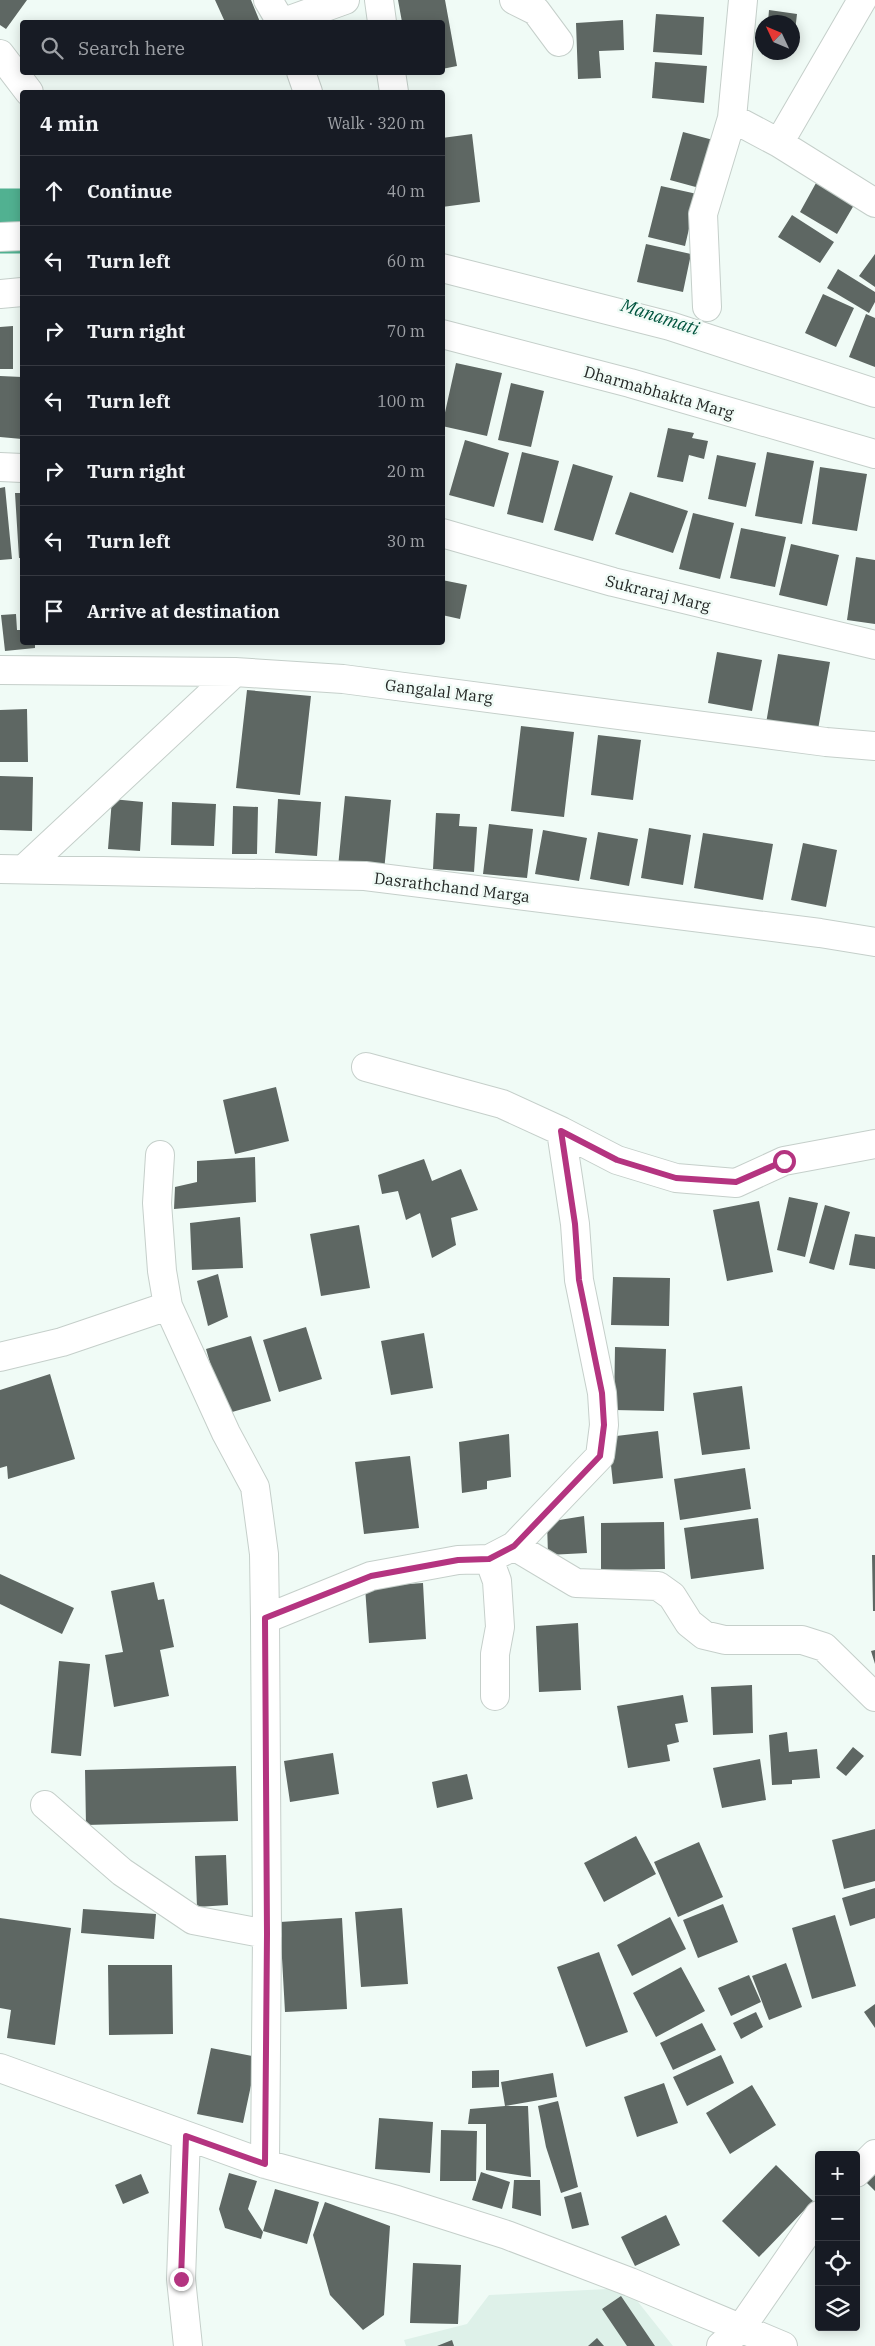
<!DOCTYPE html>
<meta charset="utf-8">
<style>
:root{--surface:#171b24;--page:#20242c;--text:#f1f3f6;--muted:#9ea1a6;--line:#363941}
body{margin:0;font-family:"IBM Plex Serif",serif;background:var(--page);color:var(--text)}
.controls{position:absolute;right:15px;bottom:15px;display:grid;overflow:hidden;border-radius:5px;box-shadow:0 2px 12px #0003}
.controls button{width:45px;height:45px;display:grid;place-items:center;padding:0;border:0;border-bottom:1px solid var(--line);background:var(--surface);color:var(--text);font:25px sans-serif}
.compass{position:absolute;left:755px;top:15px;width:45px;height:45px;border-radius:50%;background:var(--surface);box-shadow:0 2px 12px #0003;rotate:314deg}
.stop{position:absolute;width:15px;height:15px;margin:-11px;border:4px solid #b43480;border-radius:50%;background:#fff}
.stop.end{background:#b43480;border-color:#fff;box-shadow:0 1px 5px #0008}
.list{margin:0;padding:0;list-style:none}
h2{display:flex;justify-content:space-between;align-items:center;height:65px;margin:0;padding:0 20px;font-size:21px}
h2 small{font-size:16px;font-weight:400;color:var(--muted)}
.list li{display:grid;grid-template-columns:32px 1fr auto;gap:15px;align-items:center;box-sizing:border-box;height:70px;padding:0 20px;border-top:1px solid var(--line)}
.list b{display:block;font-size:19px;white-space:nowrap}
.list em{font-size:16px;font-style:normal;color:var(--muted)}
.icon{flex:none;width:28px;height:28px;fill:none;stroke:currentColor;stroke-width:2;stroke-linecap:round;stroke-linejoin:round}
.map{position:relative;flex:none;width:875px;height:2346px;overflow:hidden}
.search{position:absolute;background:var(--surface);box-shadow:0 2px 12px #0003;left:20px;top:20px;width:425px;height:55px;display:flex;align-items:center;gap:12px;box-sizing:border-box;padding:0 18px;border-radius:5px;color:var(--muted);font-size:19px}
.panel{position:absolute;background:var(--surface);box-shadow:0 2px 12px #0003;left:20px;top:90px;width:425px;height:555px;border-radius:5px}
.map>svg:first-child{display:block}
</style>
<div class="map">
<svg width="875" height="2346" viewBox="0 0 875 2346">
<rect width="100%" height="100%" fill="#f0fbf6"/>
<path fill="#def1e9" d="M627,2288l46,58h-267l-2,-6 63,-16 22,-29z"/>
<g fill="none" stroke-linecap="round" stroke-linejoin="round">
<path stroke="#51b191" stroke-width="65" d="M0,221h22"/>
</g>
<path fill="#5e6763" d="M0,0h27l-21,29 -6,-4z
M215,0h36l9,22h-35z
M398,0h47l12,66 -15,3v-47h-40z
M769,10l28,4 -3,26 -2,-18h-24z
M656,14l48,3 -2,38 -49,-3z
M623,20l1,30 -25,1 2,27 -23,1 -2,-56z
M655,62l52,4 -3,37 -52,-5z
M683,132l34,9 -14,48 -33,-9z
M472,134l8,68 -38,5v-69z
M816,183l38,22 -17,29 -37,-22z
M661,186l36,8 -12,52 -37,-9z
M792,215l42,27 -14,21 -42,-26z
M646,244l45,10 -8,38 -46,-10z
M875,254v33l-16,-11z
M838,269l37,23v10l-6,11 -42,-25z
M823,294l31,14 -18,39 -31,-14z
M866,314l9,4v49l-26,-10z
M13,326v43h-13v-42z
M456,363l46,10 -15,63 -45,-10z
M0,376l22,1v62l-22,-2z
M511,383l33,8 -13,56 -33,-7z
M668,428l26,5 -2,5 16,3 -4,18 -15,-4 -6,27 -26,-5z
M465,440l44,13 -15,54 -45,-12z
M522,452l37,9 -16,62 -36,-9z
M767,452l47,9 -12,63 -47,-8z
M717,455l39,8 -10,44 -38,-8z
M573,464l40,12 -20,65 -39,-11z
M820,467l47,7 -10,57 -45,-7z
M5,487l7,72 -12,1v-72z
M630,492l58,19 -15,42 -58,-19z
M15,493h7v65h-3z
M693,513l41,10 -14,56 -41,-10z
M741,528l45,9 -11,50 -45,-9z
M791,544l48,11 -12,51 -48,-11z
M856,557l19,3v64l-28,-4z
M442,580l25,5 -7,34 -18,-4z
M16,614l1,16h5v12h13v6l-30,3 -4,-36z
M717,652l45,8 -10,51 -44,-8z
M778,654l52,8 -13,73 -52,-6z
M247,690l64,6 -11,99 -64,-7z
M27,709l1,53h-28v-52z
M521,726l53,6 -10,85 -53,-6z
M598,735l43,5 -8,60 -42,-5z
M0,776l33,1 -1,54 -32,-1z
M345,796l46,4 -7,71 -46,-4z
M112,799l31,3 -3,49 -32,-2z
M278,799l43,3 -4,54 -42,-3z
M172,802l44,2 -2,42 -43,-1z
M233,806l25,1 -1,47h-25z
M436,813l24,1 -1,12 18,1 -3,45 -41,-3z
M489,824l44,5 -6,49 -44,-4z
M649,828l42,7 -8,50 -42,-7z
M543,830l44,8 -8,43 -44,-7z
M598,832l40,7 -9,47 -39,-7z
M703,833l70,11 -10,56 -69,-12z
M803,843l34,7 -11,57 -35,-7z
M276,1087l13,54 -54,13 -12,-54z
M255,1157l1,45 -82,7 1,-22 22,-5v-21z
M424,1159l8,22 29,-12 17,41 -27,8 5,27 -24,13 -12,-45 -14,7 -8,-29 -16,3 -4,-19z
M789,1197l29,6 -13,54 -28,-7z
M759,1201l14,71 -46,9 -14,-71z
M825,1205l25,7 -16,58 -25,-7z
M240,1217l3,51 -51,2 -2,-47z
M359,1225l11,63 -49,8 -11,-62z
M855,1234l20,3v32l-26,-4z
M218,1274l10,43 -20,9 -11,-45z
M613,1277l57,1 -1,48 -58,-1z
M306,1327l16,52 -43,13 -16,-52z
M424,1333l9,55 -42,7 -10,-54z
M251,1336l20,65 -46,13 -19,-65z
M615,1347l51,2 -2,62 -50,-1z
M50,1374l25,85 -67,20 -1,-13 -7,2v-78z
M742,1386l8,63 -48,6 -9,-62z
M658,1431l5,47 -50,6 -5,-47z
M509,1434l2,43 -24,4v8l-25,4 -3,-51z
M410,1456l9,72 -55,6 -9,-72z
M745,1468l6,41 -71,11 -6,-41z
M584,1516l3,37 -39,2 -1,-33z
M758,1518l6,51 -73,10 -7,-51z
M664,1522l1,47 -64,1v-47z
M872,1555h3v56h-2z
M0,1574l74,34 -12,26 -62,-30z
M154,1582l4,18 6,-1 10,48 -14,3 9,46 -55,11 -9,-52 18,-3 -12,-61z
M423,1583l3,56 -57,4 -4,-56z
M578,1623l3,67 -42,2 -3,-66z
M875,1650v14l-4,-13z
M59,1661l31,3 -9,92 -30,-3z
M752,1685l1,48 -40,2 -2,-48z
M683,1695l5,27 -13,2 4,18 -12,3 3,16 -42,7 -11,-62z
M787,1732l2,20 28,-3 3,29 -28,2v4l-20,1 -3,-50z
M853,1747l11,9 -18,20 -10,-8z
M333,1753l6,41 -49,8 -6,-41z
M760,1759l6,41 -44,8 -9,-40z
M236,1766l2,55 -152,4 -1,-55z
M467,1774l6,25 -36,9 -5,-26z
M875,1829v52l-31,8 -12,-49z
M636,1836l20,38 -52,28 -20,-39z
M699,1842l24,55 -45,20 -24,-55z
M226,1855l2,50 -31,2 -2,-51z
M875,1888v30l-25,8 -8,-28z
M723,1904l15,38 -40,16 -15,-38z
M402,1908l6,76 -47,3 -6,-75z
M83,1909l73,5 -2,25 -73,-6z
M835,1915l21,71 -44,13 -20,-71z
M670,1917l16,32 -54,27 -15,-31z
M0,1918l71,10 -16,117 -48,-7 4,-28 -11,-2z
M342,1918l5,91 -62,3 -5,-90z
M599,1952l29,80 -42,15 -29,-80z
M786,1963l16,44 -33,13 -17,-44z
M108,1965h64l1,69 -64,1z
M681,1967l24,44 -49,26 -23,-44z
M749,1975l12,27 -30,14 -13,-28z
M875,2004v24l-11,-16z
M756,2012l7,15 -22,12 -8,-16z
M702,2023l14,27 -43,20 -13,-27z
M211,2048l46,9 -14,66 -46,-9z
M721,2055l13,28 -47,23 -14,-29z
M499,2070v17l-27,1v-17z
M553,2073l4,24 -52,9h23l3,71 -45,-7v-46h-18l2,-15 35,-3 -4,-24z
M664,2083l14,40 -41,14 -13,-40z
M752,2085l24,40 -46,29 -24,-41z
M558,2101l20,86 -17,6 -15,-46 -8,-41z
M379,2118l54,4 -3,51 -55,-4z
M441,2130l36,1 -1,50h-36z
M776,2165l37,36 -54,56 -37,-36z
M875,2169v22l-11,-11z
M481,2172l29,10 -8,27 -30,-9z
M229,2173l28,8 -9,28 15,23 -2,7 -36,-11 -6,-19z
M141,2174l8,19 -26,11 -8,-19z
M514,2180h26l1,36 -29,-8z
M275,2189l44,13 -12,42 -44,-13z
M581,2192l8,33 -17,4 -8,-32z
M325,2202l65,24 -6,89 -21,15 -33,-35 -17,-60z
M666,2215l14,30 -45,21 -14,-29z
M413,2263l48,2 -3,59 -48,-1z
M621,2296l34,50h-28l-25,-37z
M597,2338l7,8h-16z
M452,2340l2,6h-17z"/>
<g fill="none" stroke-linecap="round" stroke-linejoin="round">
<defs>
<path id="minor" d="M268,0l13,22
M379,0l3,22
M514,0l22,11 23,31
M284,22l61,-22
M0,54l29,38
M301,72l7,20
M391,72l3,20
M732,118l47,25 96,60
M779,143l83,-143
M0,237l22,-1
M442,268l228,58 205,67
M0,294l22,-2
M707,307l-4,-93 29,-96 11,-118
M442,334l188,49 245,71
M0,467l22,1
M442,533l171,49 262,63
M0,670l235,2 108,7 483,63 49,4
M25,868l210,-196
M0,869l365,7 455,57 55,9
M366,1067l136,37 59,27
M160,1155l-3,48 5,68 6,35 58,127 29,54 9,67 1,65
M0,1357l62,-15 106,-36
M514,1546l62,37 82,3 14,10 17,27 15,12 21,5h77l22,7 51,50
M489,1559l8,22 3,46 -5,27v42
M45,1805l77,67 71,48 74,14
M0,2068l265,96 132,36 110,35 123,47 153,64
M186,2136l-5,143 7,67
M265,2164l2,-230 -2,-315 106,-43 87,-16 31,-1 25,-13 86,-90 4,-31 -2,-32 -23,-113 -4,-56 -14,-93 56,29 59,18 60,5 48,-22 91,-17
M856,2173l19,-19
M721,2346l20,-18 78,-113"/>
</defs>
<use href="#minor" stroke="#c5cfca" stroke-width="30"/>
<use href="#minor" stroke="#fff" stroke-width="28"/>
</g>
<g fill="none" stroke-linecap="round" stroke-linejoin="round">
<path stroke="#b43480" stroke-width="6" d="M181,2279l5,-143 79,28 2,-230 -2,-316 106,-42 87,-16 31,-1 25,-13 86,-90 4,-31 -2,-32 -23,-113 -4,-56 -14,-93 56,29 59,18 60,4 48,-21"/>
</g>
<g text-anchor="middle" stroke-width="5" stroke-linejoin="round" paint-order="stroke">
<g font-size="16" fill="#242826" stroke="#f0fbf6">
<text transform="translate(659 392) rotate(16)" y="6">Dharmabhakta Marg</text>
<text transform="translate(658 593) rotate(14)" y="6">Sukraraj Marg</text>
<text transform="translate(439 691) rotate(7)" y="6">Gangalal Marg</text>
<text transform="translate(452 887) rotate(7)" y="6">Dasrathchand Marga</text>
</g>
<g font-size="18" font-style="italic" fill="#00543e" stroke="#f0fbf6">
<text transform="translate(660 317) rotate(18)" y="6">Manamati</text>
</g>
</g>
</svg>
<div class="controls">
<button>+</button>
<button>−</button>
<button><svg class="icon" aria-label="locate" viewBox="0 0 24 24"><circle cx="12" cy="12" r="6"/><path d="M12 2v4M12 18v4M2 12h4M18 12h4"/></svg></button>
<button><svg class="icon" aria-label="layers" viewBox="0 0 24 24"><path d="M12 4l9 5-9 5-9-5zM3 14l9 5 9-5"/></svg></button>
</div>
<svg class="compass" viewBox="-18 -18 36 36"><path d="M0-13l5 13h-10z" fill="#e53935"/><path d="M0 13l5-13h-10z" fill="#9ea1a6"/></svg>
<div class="stop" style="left:784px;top:1161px"></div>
<div class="stop end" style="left:181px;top:2279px"></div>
<div class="search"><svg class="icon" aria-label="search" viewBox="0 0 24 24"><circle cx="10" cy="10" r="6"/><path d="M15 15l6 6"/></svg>Search here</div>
<section class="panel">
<h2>4 min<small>Walk · 320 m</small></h2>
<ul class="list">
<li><svg class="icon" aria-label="ahead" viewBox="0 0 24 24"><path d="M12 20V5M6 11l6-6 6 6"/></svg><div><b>Continue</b></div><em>40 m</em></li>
<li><svg class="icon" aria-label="left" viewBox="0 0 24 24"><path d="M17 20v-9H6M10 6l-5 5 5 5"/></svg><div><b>Turn left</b></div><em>60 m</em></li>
<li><svg class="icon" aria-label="right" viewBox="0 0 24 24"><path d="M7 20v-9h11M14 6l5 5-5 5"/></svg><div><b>Turn right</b></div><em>70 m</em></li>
<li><svg class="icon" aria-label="left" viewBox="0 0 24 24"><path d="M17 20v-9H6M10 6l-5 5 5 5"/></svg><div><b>Turn left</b></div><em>100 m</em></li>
<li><svg class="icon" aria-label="right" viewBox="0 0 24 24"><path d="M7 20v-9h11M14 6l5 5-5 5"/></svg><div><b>Turn right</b></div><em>20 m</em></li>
<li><svg class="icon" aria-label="left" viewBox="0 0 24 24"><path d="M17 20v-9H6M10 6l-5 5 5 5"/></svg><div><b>Turn left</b></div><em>30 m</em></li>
<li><svg class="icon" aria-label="arrive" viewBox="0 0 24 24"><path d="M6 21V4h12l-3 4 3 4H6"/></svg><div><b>Arrive at destination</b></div></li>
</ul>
</section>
</div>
